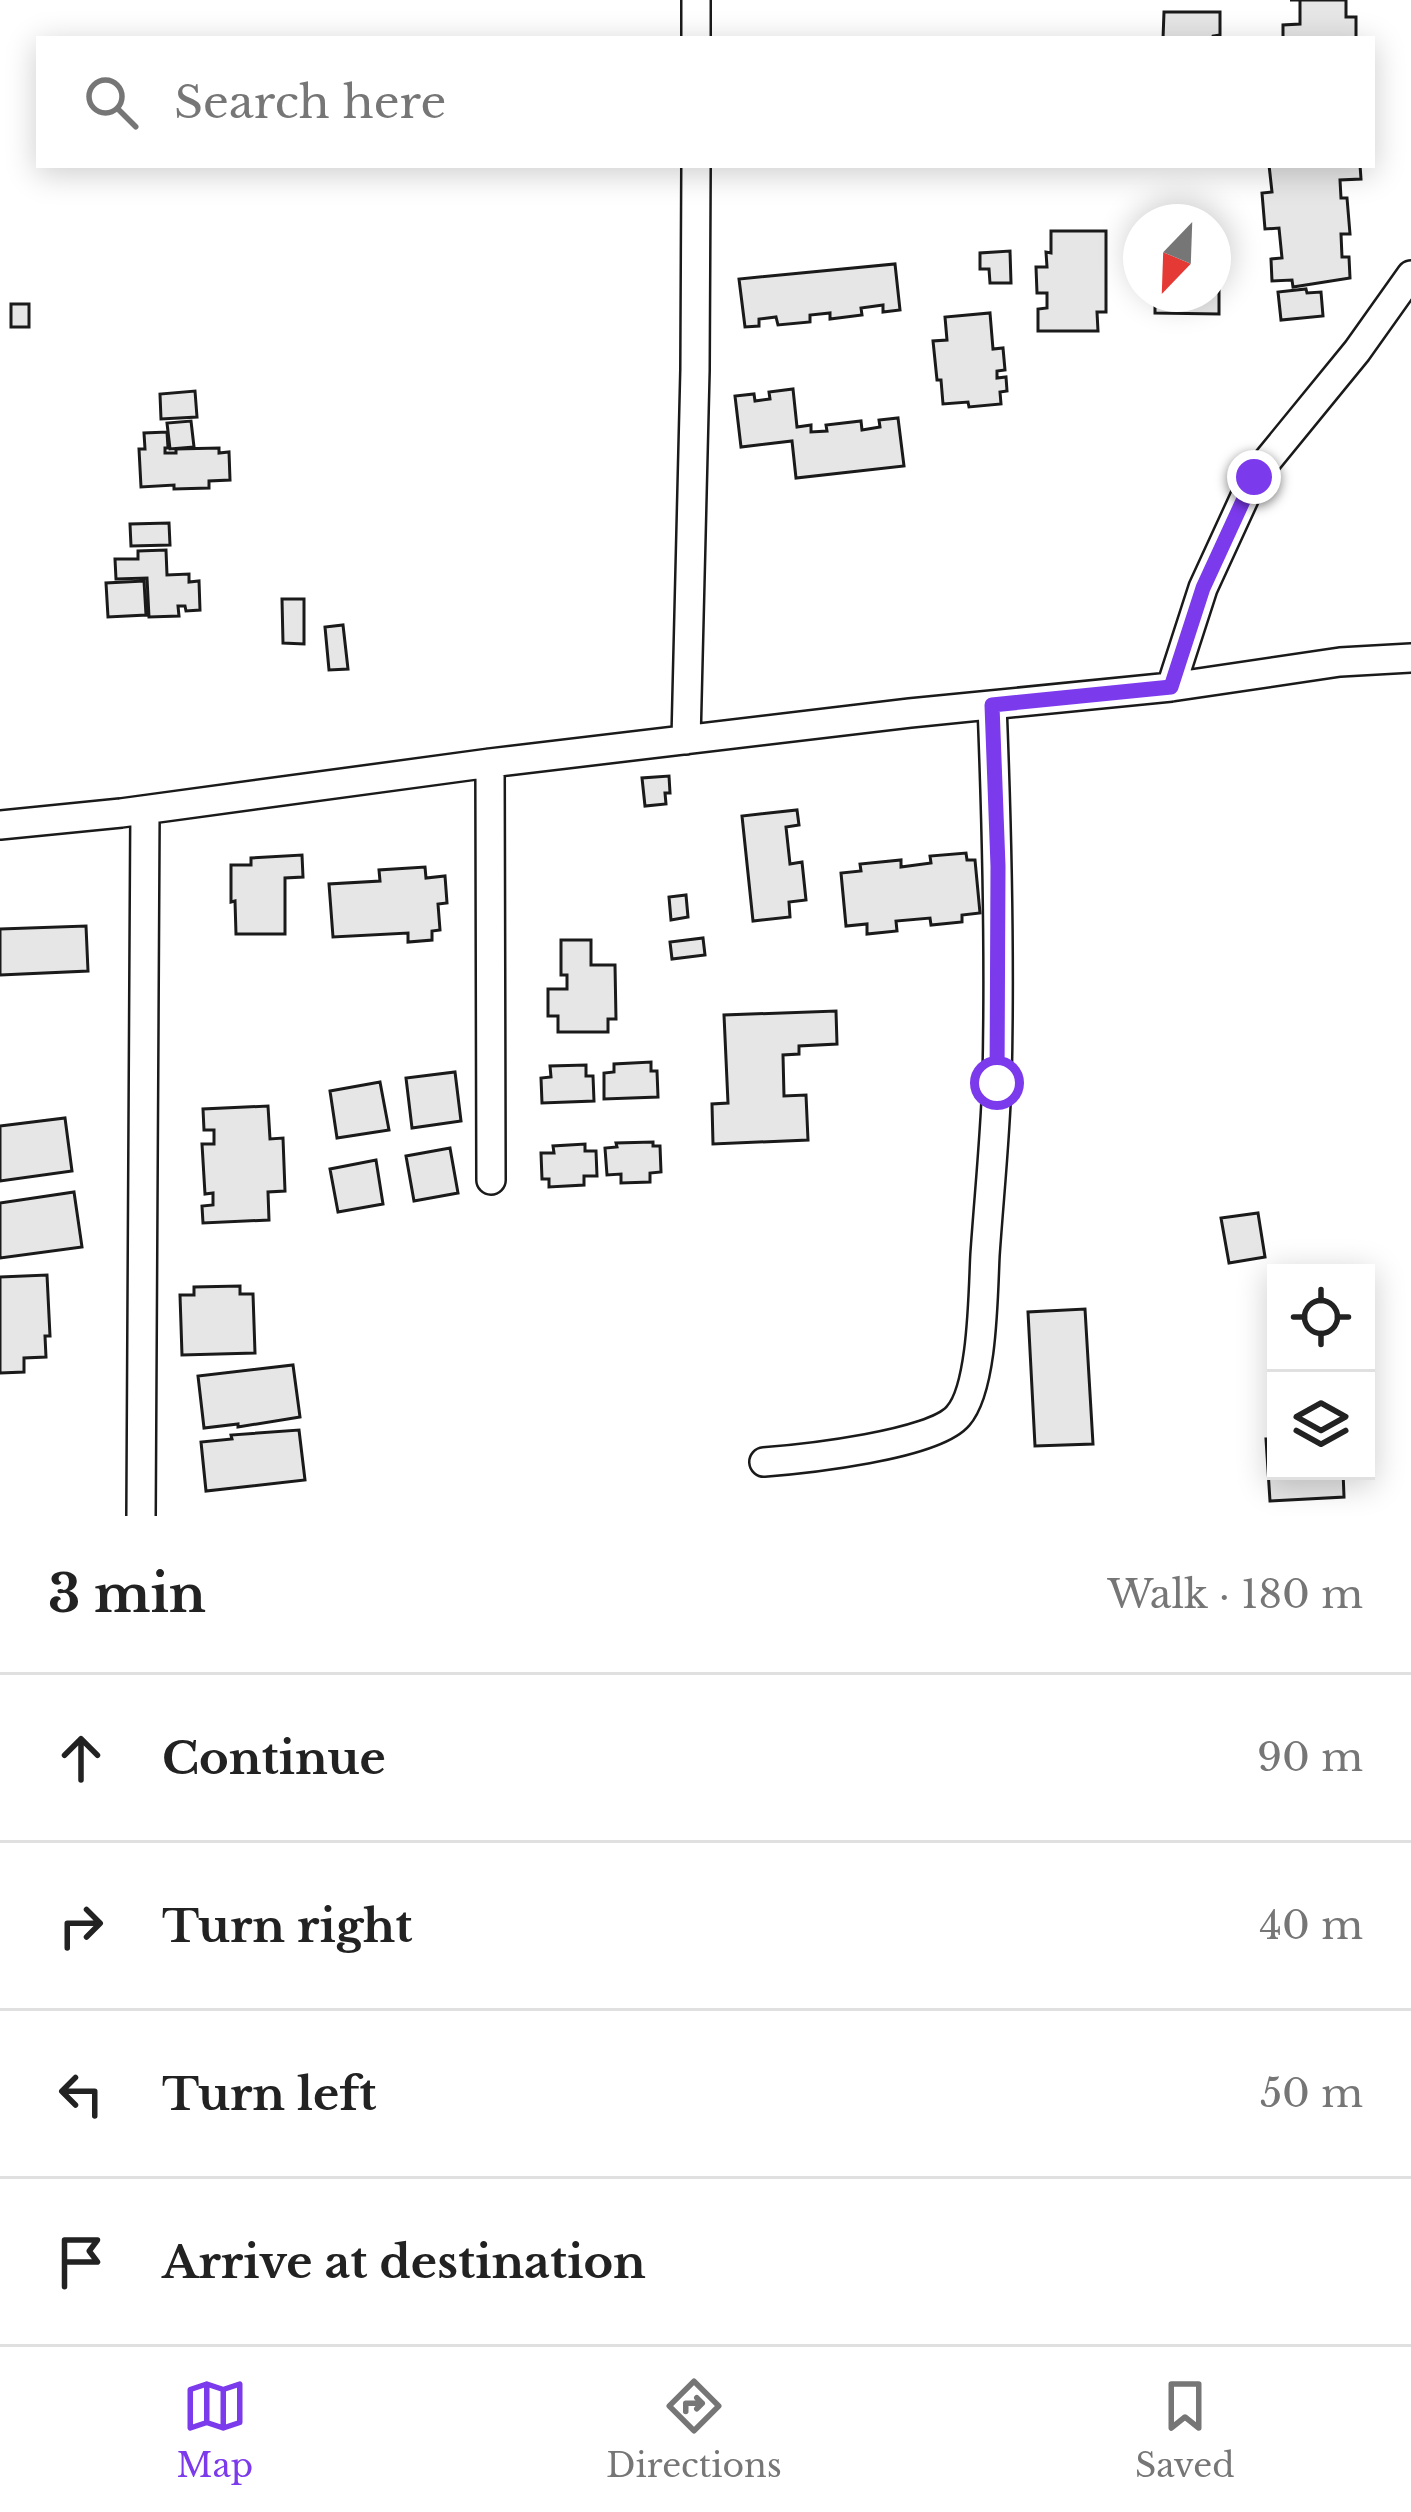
<!DOCTYPE html>
<meta charset="utf-8">
<style>
:root{--surface:#fff;--page:#f2f2f2;--text:#222;--muted:#767676;--line:#e0e0e0;--accent:#7c3aed}
body{margin:0;font-family:"Libre Baskerville",serif;background:var(--page);color:var(--text)}
.controls{position:absolute;right:36px;bottom:36px;display:grid;overflow:hidden;border-radius:0px;box-shadow:0 6px 30px #0003}
.controls button{width:108px;height:108px;display:grid;place-items:center;padding:0;border:0;border-bottom:3px solid var(--line);background:var(--surface);color:var(--text);font:60px sans-serif}
.compass{position:absolute;left:1123px;top:204px;width:108px;height:108px;border-radius:50%;background:var(--surface);box-shadow:0 6px 30px #0003;rotate:203deg}
.stop{position:absolute;width:36px;height:36px;margin:-27px;border:9px solid #7c3aed;border-radius:50%;background:#fff}
.stop.end{background:#7c3aed;border-color:#fff;box-shadow:0 3px 12px #0008}
.list{margin:0;padding:0;list-style:none}
h2{display:flex;justify-content:space-between;align-items:center;height:156px;margin:0;padding:0 48px;font-size:51px}
h2 small{font-size:39px;font-weight:400;color:var(--muted)}
.list li{display:grid;grid-template-columns:78px 1fr auto;gap:36px;align-items:center;box-sizing:border-box;height:168px;padding:0 48px;border-top:3px solid var(--line)}
.list b{display:block;font-size:45px;white-space:nowrap}
.list em{font-size:39px;font-style:normal;color:var(--muted)}
.icon{flex:none;width:66px;height:66px;fill:none;stroke:currentColor;stroke-width:2;stroke-linecap:round;stroke-linejoin:round}
.map{position:relative;flex:none;width:1411px;height:1516px;overflow:hidden}
.search{position:absolute;background:var(--surface);box-shadow:0 6px 30px #0003;left:36px;right:36px;top:36px;height:132px;display:flex;align-items:center;gap:30px;box-sizing:border-box;padding:0 42px;border-radius:0px;color:var(--muted);font-size:45px}
.sheet{height:828px;background:var(--surface)}
nav{display:flex;justify-content:space-around;align-items:center;box-sizing:border-box;height:168px;border-top:3px solid var(--line);background:var(--surface);font-size:33px;color:var(--muted)}
nav a{display:grid;justify-items:center;gap:6px}
nav .on{color:var(--accent)}
.map>svg:first-child{display:block}
</style>
<div class="map">
<svg width="1411" height="1516" viewBox="0 0 1411 1516">
<rect width="100%" height="100%" fill="#fff"/>
<path fill="#e6e6e6" stroke="#1a1a1a" stroke-width="3" d="M1290,0h56v17h10v22h-73v-14l17,-1v-24z
M1164,12h56v23l-7,1 -1,3h-49z
M1269,165h91l1,14 -21,1 1,18h6l3,36h-9l1,23h7l1,21 -57,9 -1,-7 -20,1 -1,-22 11,-1 -3,-30 -14,1 -3,-36 10,-1z
M1051,231h55v81h-9l1,19h-60v-22l9,-1v-15h-10l-1,-26h11l-1,-15 5,1z
M1010,251l1,32h-21l-1,-14h-9v-16z
M1213,259h6v55l-64,-1v-19h58z
M895,264l5,46 -17,2v-7l-22,3 1,7 -32,4v-6l-20,2v7l-32,3 -2,-8 -17,2v7l-14,1 -6,-48z
M1306,289l1,4 14,-1 2,24 -42,4 -3,-28z
M11,304h18v23h-18z
M990,313l3,36 10,-1 2,22 -8,1v7l9,-1 1,14 -7,1 1,12 -32,3 -1,-5 -25,2 -2,-24h-4l-4,-39 14,-1 -2,-23z
M793,389l4,38 14,-2v7l16,-1 -1,-6 35,-4 1,9 18,-3 -1,-7 19,-2 6,48 -108,12 -4,-37 -51,6 -6,-51 19,-2 1,7 15,-2 -1,-7z
M195,391l2,26 -36,2 -1,-25z
M191,421l3,26 -24,2 -3,-26z
M167,432l1,16h-3v5h11v-4l43,-1v5l10,-1 1,28 -21,1v7l-35,1v-4l-33,2 -2,-38h6l-1,-16z
M169,523l1,22 -39,1 -1,-22z
M166,550l1,25 22,-1v8l10,-1 1,29 -14,1 -1,-5h-7l1,10 -30,1 -2,-39 -31,1 -1,-20h23v-8z
M144,581l2,34 -38,2 -2,-34z
M282,599h22v45l-21,-1z
M343,625l5,44 -19,1 -4,-43z
M669,776l1,17h-5l1,11 -21,2 -3,-28z
M797,810l2,15 -13,2 4,37 12,-2 4,38 -17,2 1,15 -37,4 -11,-105z
M966,853l1,7h8l5,53 -18,2v7l-31,3 -1,-7 -34,3 1,10 -30,3v-10l-21,2 -5,-53 20,-2 -1,-7 41,-4v7l30,-4 -1,-7z
M302,855l1,22 -18,1v56h-49l-1,-33 -4,1v-37h20v-7z
M425,867l1,11 19,-2 2,27 -9,1 2,26 -8,1v9l-24,2v-9l-75,4 -4,-53 51,-3 -1,-11z
M686,895l2,22 -17,3 -2,-23z
M86,926l2,45 -88,4v-46z
M703,938l2,17 -33,4 -2,-17z
M561,940h30v25h24l1,54h-8v13h-50v-16h-10v-27h19v-14h-6z
M836,1011l1,33 -38,2v8l-16,1 1,41 22,-1 2,45 -95,4 -1,-40 16,-1 -4,-88z
M651,1062v9h6l1,26 -54,2v-26l10,-1v-8z
M586,1065v11h7l1,25 -52,2 -1,-25 10,-1 -1,-11z
M455,1072l6,49 -49,7 -6,-50z
M380,1082l9,48 -52,8 -7,-47z
M268,1106l2,33 13,-1 2,53 -17,1 1,28 -66,3 -1,-17 11,-1v-12l-8,1 -3,-50h12v-14h-10l-1,-21z
M65,1118l7,53 -72,10v-55z
M653,1142v4h7l1,26 -11,1v9l-29,1v-9l-14,1 -2,-27 12,-1 -1,-4z
M585,1144v7h11l1,25h-13v9l-35,2v-8h-7l-1,-26h13l-1,-7z
M450,1148l8,45 -44,8 -8,-45z
M376,1160l7,44 -45,8 -8,-43z
M74,1192l8,55 -82,11v-55z
M1258,1213l7,44 -36,6 -8,-45z
M47,1275l3,61h-5l1,21 -22,1v14l-24,1v-96z
M240,1286v8h13l2,59 -73,2 -2,-60h14v-8z
M1085,1309l8,135 -58,2 -7,-134z
M293,1365l7,52 -62,10v-3l-34,4 -6,-52z
M299,1430l6,50 -99,11 -5,-49 31,-3 -1,-4z
M1266,1439h10v32h67l1,26 -74,4z"/>
<g fill="none" stroke-linecap="round" stroke-linejoin="round">
<defs>
<path id="minor" d="M696,39v-39
M1171,687l32,-99 51,-111 103,-126 54,-76
M686,740l9,-370 1,-205
M490,763l1,417
M0,825l121,-12 369,-50 420,-50 261,-26 169,-25 71,-4
M764,1462c40,-3 170,-17 194,-46 25,-28 25,-122 27,-161 4,-58 10,-116 12,-174 3,-125 0,-251 -5,-376
M141,1516l4,-706"/>
</defs>
<use href="#minor" stroke="#1a1a1a" stroke-width="32"/>
<use href="#minor" stroke="#fff" stroke-width="27"/>
</g>
<g fill="none" stroke-linecap="round" stroke-linejoin="round">
<path stroke="#7c3aed" stroke-width="15" d="M997,1083l1,-217 -6,-161 179,-18 32,-99 51,-111"/>
</g>
</svg>
<div class="controls">
<button><svg class="icon" aria-label="locate" viewBox="0 0 24 24"><circle cx="12" cy="12" r="6"/><path d="M12 2v4M12 18v4M2 12h4M18 12h4"/></svg></button>
<button><svg class="icon" aria-label="layers" viewBox="0 0 24 24"><path d="M12 4l9 5-9 5-9-5zM3 14l9 5 9-5"/></svg></button>
</div>
<svg class="compass" viewBox="-18 -18 36 36"><path d="M0-13l5 13h-10z" fill="#e53935"/><path d="M0 13l5-13h-10z" fill="#767676"/></svg>
<div class="stop" style="left:997px;top:1083px"></div>
<div class="stop end" style="left:1254px;top:477px"></div>
<div class="search"><svg class="icon" aria-label="search" viewBox="0 0 24 24"><circle cx="10" cy="10" r="6"/><path d="M15 15l6 6"/></svg>Search here</div>
</div>
<section class="sheet">
<h2>3 min<small>Walk · 180 m</small></h2>
<ul class="list">
<li><svg class="icon" aria-label="ahead" viewBox="0 0 24 24"><path d="M12 20V5M6 11l6-6 6 6"/></svg><div><b>Continue</b></div><em>90 m</em></li>
<li><svg class="icon" aria-label="right" viewBox="0 0 24 24"><path d="M7 20v-9h11M14 6l5 5-5 5"/></svg><div><b>Turn right</b></div><em>40 m</em></li>
<li><svg class="icon" aria-label="left" viewBox="0 0 24 24"><path d="M17 20v-9H6M10 6l-5 5 5 5"/></svg><div><b>Turn left</b></div><em>50 m</em></li>
<li><svg class="icon" aria-label="arrive" viewBox="0 0 24 24"><path d="M6 21V4h12l-3 4 3 4H6"/></svg><div><b>Arrive at destination</b></div></li>
</ul>
</section>
<nav>
<a class="on"><svg class="icon" aria-label="map" viewBox="0 0 24 24"><path d="M3 6l6-2 6 2 6-2v14l-6 2-6-2-6 2zM9 4v14M15 6v14"/></svg>Map</a>
<a><svg class="icon" aria-label="directions" viewBox="0 0 24 24"><path d="M12 3l9 9-9 9-9-9zM9 14v-3h6M13 9l2 2-2 2"/></svg>Directions</a>
<a><svg class="icon" aria-label="saved" viewBox="0 0 24 24"><path d="M7 4h10v16l-5-4-5 4z"/></svg>Saved</a>
</nav>
